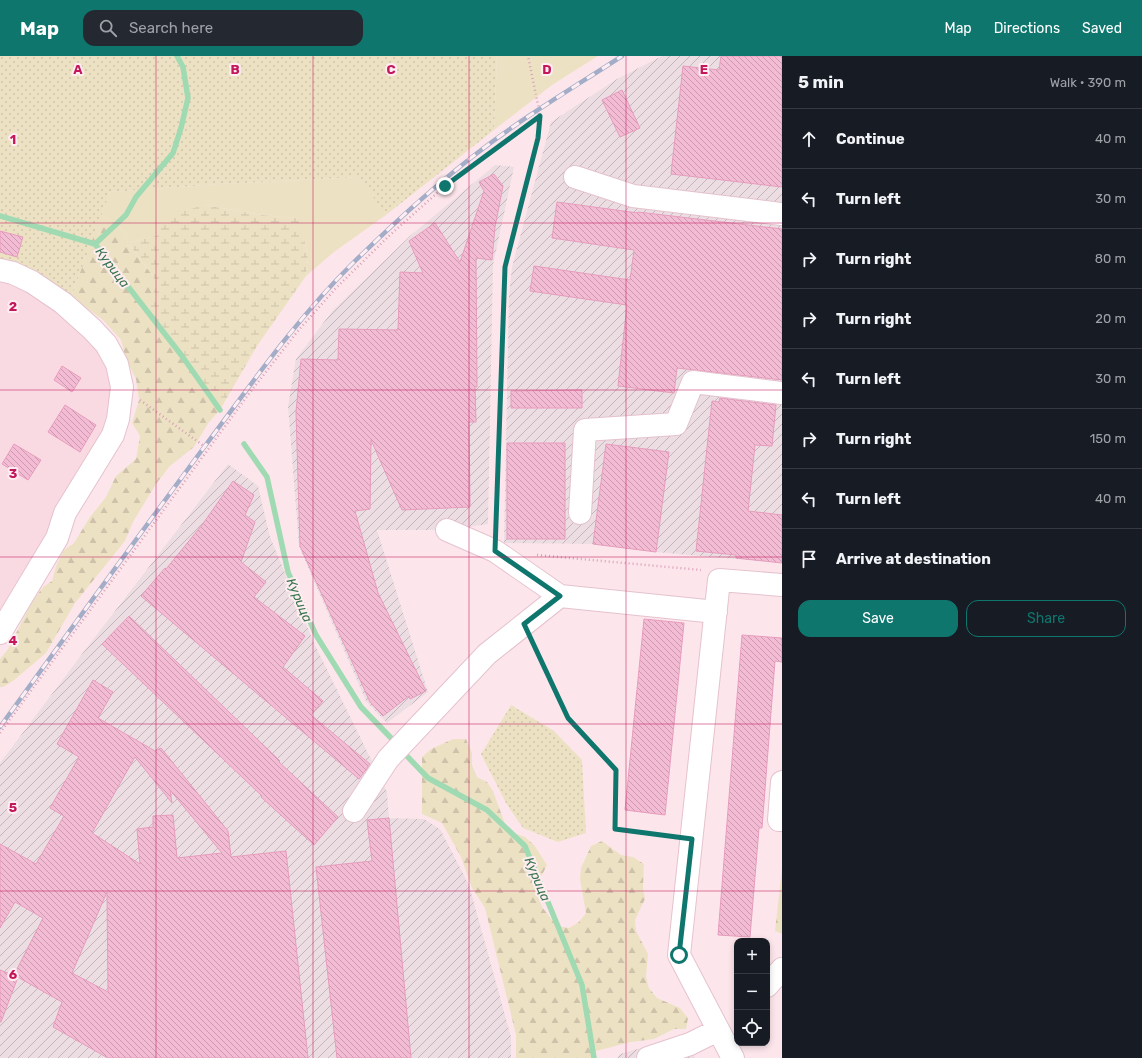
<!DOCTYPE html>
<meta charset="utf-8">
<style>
:root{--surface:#171b24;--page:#242831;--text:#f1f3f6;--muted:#9ea1a6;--line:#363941;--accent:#0f766e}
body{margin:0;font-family:Rubik,sans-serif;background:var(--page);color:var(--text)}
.controls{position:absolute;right:12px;bottom:12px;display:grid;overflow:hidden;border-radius:8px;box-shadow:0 2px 6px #0003}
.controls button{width:36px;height:36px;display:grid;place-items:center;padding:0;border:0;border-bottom:1px solid var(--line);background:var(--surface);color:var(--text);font:20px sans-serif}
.stop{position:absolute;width:12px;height:12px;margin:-9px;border:3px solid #0f766e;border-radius:50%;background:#fff}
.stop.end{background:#0f766e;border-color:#fff;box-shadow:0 1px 4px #0008}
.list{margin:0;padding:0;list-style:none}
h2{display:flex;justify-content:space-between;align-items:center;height:52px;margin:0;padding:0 16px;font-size:17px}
h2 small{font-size:13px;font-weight:400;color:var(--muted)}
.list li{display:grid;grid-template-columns:26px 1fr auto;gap:12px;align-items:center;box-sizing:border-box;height:60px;padding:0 16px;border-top:1px solid var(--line)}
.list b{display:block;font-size:15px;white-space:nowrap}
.list em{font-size:13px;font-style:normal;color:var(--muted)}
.actions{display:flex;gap:8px;padding:12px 16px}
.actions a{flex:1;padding:9px 0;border:1px solid var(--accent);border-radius:12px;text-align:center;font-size:14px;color:var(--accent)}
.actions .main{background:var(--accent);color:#fff}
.icon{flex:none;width:22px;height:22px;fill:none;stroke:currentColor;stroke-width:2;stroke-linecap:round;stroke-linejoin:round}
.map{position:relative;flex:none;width:782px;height:1002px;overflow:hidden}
header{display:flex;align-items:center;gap:24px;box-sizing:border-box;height:56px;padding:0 20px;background:var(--accent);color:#fff}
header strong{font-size:19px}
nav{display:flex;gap:22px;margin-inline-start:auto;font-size:14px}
.search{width:280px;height:36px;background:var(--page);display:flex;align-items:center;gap:10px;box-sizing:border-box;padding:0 14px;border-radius:12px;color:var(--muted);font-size:15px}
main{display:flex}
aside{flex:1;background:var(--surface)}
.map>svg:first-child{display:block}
</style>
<header>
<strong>Map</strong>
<div class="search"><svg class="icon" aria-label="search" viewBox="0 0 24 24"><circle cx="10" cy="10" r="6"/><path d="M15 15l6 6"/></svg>Search here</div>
<nav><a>Map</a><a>Directions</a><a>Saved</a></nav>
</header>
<main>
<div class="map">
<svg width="782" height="1002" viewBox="0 0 782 1002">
<defs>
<pattern id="industrial-furrows" width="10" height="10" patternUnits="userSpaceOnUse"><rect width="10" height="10" fill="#ebdde1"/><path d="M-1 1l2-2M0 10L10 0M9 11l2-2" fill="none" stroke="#c3b5ba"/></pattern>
<pattern id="forest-firs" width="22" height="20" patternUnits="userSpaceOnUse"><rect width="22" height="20" fill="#ece2c3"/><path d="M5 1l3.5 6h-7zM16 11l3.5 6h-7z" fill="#cec3aa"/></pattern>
<pattern id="wetland-marsh" width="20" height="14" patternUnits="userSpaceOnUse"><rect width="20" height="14" fill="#ece2c3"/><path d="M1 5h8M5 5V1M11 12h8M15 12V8" fill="none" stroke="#cec3aa"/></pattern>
<pattern id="park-dots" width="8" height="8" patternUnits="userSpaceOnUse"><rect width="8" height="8" fill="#ece2c3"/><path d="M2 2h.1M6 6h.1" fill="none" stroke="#cec3aa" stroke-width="1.8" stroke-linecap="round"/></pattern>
<pattern id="building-back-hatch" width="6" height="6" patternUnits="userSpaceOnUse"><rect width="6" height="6" fill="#f4bcd4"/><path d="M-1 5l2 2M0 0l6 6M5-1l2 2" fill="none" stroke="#ca9baf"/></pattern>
</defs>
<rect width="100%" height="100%" fill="#fde6eb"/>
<path fill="#fadae2" d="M4,219l85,58 26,50 -7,43 -59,113 -49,83v-340z"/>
<path fill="url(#industrial-furrows)" d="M662,0h120v507l-126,-11 -63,-8 -89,-1 5,-247 3,-29 39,-145 66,-43z
M495,109l19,2 -21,98 -5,259 -41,6h-70l51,162 -41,31 -21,-22 -67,-155 -11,-140 8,-47 37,-49 77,-74z
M228,408l30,22 12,51 44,106 73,149 2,26 35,1 16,10 29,56 42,152v21h-511v-295l82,-109z
M687,979l8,23h-78l3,-4z"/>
<path fill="#ece2c3" d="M497,0h101l-46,29 -58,45z
M360,121l26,38 -52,37 -28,24 2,-22 -11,-36 -35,-3 -58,-10 -44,30 -32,8 -8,-16 -19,-12 9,-23 110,-8z"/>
<path fill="url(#forest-firs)" d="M101,159l19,12 8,16 25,33 4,11 -11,24 36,45 38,54 -11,12 -15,25 -24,19 -14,18 -23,38 -8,19 -50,62 -29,50 -33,28 -10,6h-3v-28l8,-10 24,-47 11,-15 9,-6 4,-15 8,-16 10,-7 16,-26 16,-20 10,-21 20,-17 4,-23 -8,-13 7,-23 -3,-21 -10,-20 -5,-19 -18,-20 -32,-23z
M453,683h13l6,14v12l5,12 10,5 6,9 12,33 9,9 11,4 9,8 13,20 -5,10 -8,9 8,23 15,19 12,2 10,-6 7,-9 -6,-34 1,-11 10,-22 11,-5 19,14 12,2 11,7 -1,24 2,11 -10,21 1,11 12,23 -2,23 3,11 8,10 23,10 8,10 -2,11h-12l-20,10 -23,3 -35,9 -3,7h-77v-23l-31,-127 -13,-20 -11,-31 -19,-34 -20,-9v-57l9,-8z
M782,812v66l-7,-3z"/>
<path fill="url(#wetland-marsh)" d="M204,149l58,10 36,3 10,36 -2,22 -49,70 -37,64 -38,-54 -36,-46 10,-23 -3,-11 -25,-33 31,-8 5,-18z"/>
<path fill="url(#park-dots)" d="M0,0h497l-3,74 -108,85 -27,-38 -139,7 -110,8 -39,105 -71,-34z
M511,649l43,26 28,29 4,73 -28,9 -35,-14 -17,-25 -25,-49z"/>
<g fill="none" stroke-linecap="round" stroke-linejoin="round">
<path stroke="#9fdab3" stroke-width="5.5" d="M0,160l95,28
M95,188l31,-29 10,-18 37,-44 8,-25 7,-30 -5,-31 -6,-11
M95,188l87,112 38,54
M244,388l23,33 21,95 28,63 45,72 31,32
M404,697l24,25 59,32 38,36 57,139 12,73"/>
</g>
<path fill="url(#building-back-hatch)" stroke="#e79cbd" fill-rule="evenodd" d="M721,0h61v131l-111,-13 12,-108 36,4z
M622,34l18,38 -20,9 -18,-37z
M494,118l9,12 -8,41 -3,33 -16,-2 1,129h-2l1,35h-7l1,85 -68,3 -31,-70 -1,69 -15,2 23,82 48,98 -16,8 -1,-3 -26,20 -13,-14 -70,-156 -4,-134 5,-53 37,1 1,-31 59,1 2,-58 23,1 -14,-32 26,-18 25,39 24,-71 -5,-9z
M557,146l81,11v-1l144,17v151l-105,-12 -3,25 -56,-7 9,-81 -97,-14 4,-25 96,14 4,-30 -82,-12z
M0,175l23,6 -6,20 -17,-5z
M62,310l19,12 -9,14 -18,-12z
M582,334v18h-71v-17z
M720,342l56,7 -4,41 -17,-1 -7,66 34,4v48l-46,-5v-3l-40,-4 16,-150 7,1z
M65,349l31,20 -16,27 -32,-20z
M507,387h58v96h-58z
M14,388l27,16 -13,20 -26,-16z
M606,388l63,8 -13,100 -63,-8z
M233,425l21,14 -9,20 10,7 -14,40 25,20 -12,15 51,39 -22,31 40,34 -12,14 59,49 -11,15 -218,-183 24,-28 1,1 36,-44z
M129,560l151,145 -1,1 59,55 -24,28 -53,-48 1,-1 -160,-152z
M644,563l40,4 -19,192 -40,-5z
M742,579l40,3v24l-7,-1 -13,167h-3l-9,109 -32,-2z
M93,624l20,12 -15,26 57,33 6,-3 67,83 3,26 55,-6 22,207h-200l-55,-31 9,-25 -48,-27 29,-57 -28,-16 -15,26v-84l36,20 28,-48 -14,-8 29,-51 -22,-13zM135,701l37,46 -2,-13 52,63 -45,5 -4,-43 -20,1v11l-16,2 3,35 -48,-31zM107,836l1,100 -36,-19z
M389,762l22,240h-74l-21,-191 56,-6 -5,-41z
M0,914l18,7 -17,45h-1z"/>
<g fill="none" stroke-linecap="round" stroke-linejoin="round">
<defs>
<path id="minor" d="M575,121l58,19 149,18
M0,214l13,3 19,9 31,21 29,26 14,15 11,20 5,23 -4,32 -5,16 -48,78 -8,25 -57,95
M580,457l5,-83 91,-6 17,-42 89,11
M447,474l48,21 65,45
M782,726l-3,38h3
M354,755l34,-52 99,-105 73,-58 156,16
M767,930l15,-17
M648,1002l42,-14 28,-14
M733,1002l-54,-103 40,-375 63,5"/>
</defs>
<use href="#minor" stroke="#e5c2ce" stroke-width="24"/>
<path stroke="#d99fb8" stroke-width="2.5" stroke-dasharray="1 3" stroke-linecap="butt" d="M140,344l68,49
M496,474l9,-263 33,-130 1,-27 -11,-54
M537,499l164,15
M532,586l36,76 48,52 -1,59 56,7
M0,677l248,-338 49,-63 39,-44 54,-53 55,-49 95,-70"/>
<use href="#minor" stroke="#fff" stroke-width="22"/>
<defs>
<path id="rail" d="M0,671c68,-94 136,-188 205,-281 47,-63 93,-129 149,-184 39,-38 79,-75 122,-108 46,-36 97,-66 146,-98"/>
</defs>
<use href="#rail" stroke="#a3adc8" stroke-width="4.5"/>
<use href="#rail" stroke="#ffedf1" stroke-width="3" stroke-dasharray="9" stroke-linecap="butt"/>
</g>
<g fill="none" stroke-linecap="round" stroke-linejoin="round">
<path stroke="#0f766e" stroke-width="5" d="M445,130l95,-70 -2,22 -33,129 -10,284 65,45 -36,28 44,94 48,52 -1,59 77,10 -13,116"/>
</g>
<path fill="none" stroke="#c2185b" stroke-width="1" stroke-opacity="0.55" d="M156,0v1002M313,0v1002M469,0v1002M626,0v1002M0,167h782M0,334h782M0,501h782M0,668h782M0,835h782"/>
<g text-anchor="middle" stroke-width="4" stroke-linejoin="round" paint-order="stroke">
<g font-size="13" font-style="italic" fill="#39764e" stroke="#ffedf1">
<text transform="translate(113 211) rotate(53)" y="5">Курица</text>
<text transform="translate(300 544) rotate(67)" y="5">Курица</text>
<text transform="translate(538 823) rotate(67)" y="5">Курица</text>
</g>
</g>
<g font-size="13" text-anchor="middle" font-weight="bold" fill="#c2185b" stroke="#ffedf1" stroke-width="4" stroke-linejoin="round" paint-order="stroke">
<text x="78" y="18">A</text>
<text x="235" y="18">B</text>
<text x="391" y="18">C</text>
<text x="547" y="18">D</text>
<text x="704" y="18">E</text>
<text x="13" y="88">1</text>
<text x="13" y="255">2</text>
<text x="13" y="422">3</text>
<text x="13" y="589">4</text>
<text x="13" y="756">5</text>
<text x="13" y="923">6</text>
</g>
</svg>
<div class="controls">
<button>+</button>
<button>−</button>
<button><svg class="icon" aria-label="locate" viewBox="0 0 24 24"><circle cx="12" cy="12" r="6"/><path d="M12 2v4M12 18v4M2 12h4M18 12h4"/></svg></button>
</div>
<div class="stop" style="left:679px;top:899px"></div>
<div class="stop end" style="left:445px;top:130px"></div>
</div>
<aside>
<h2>5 min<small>Walk · 390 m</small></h2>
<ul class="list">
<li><svg class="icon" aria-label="ahead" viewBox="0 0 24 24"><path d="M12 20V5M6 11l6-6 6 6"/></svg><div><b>Continue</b></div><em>40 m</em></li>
<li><svg class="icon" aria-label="left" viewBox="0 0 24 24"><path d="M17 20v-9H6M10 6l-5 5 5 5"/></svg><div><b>Turn left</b></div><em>30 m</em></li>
<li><svg class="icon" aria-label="right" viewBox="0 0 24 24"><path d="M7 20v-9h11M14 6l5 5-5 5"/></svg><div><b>Turn right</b></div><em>80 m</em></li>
<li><svg class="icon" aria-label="right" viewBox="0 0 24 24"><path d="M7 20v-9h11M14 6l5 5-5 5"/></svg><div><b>Turn right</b></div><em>20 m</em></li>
<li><svg class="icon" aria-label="left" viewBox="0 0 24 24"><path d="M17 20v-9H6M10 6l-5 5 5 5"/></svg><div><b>Turn left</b></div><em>30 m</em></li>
<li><svg class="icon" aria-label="right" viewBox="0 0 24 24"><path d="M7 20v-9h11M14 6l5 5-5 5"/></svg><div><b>Turn right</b></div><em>150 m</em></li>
<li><svg class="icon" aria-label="left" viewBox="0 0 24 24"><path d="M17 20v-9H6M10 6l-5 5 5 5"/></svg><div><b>Turn left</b></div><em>40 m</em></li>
<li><svg class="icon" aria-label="arrive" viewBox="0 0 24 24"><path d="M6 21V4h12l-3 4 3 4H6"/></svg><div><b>Arrive at destination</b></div></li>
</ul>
<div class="actions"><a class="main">Save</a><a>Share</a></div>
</aside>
</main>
